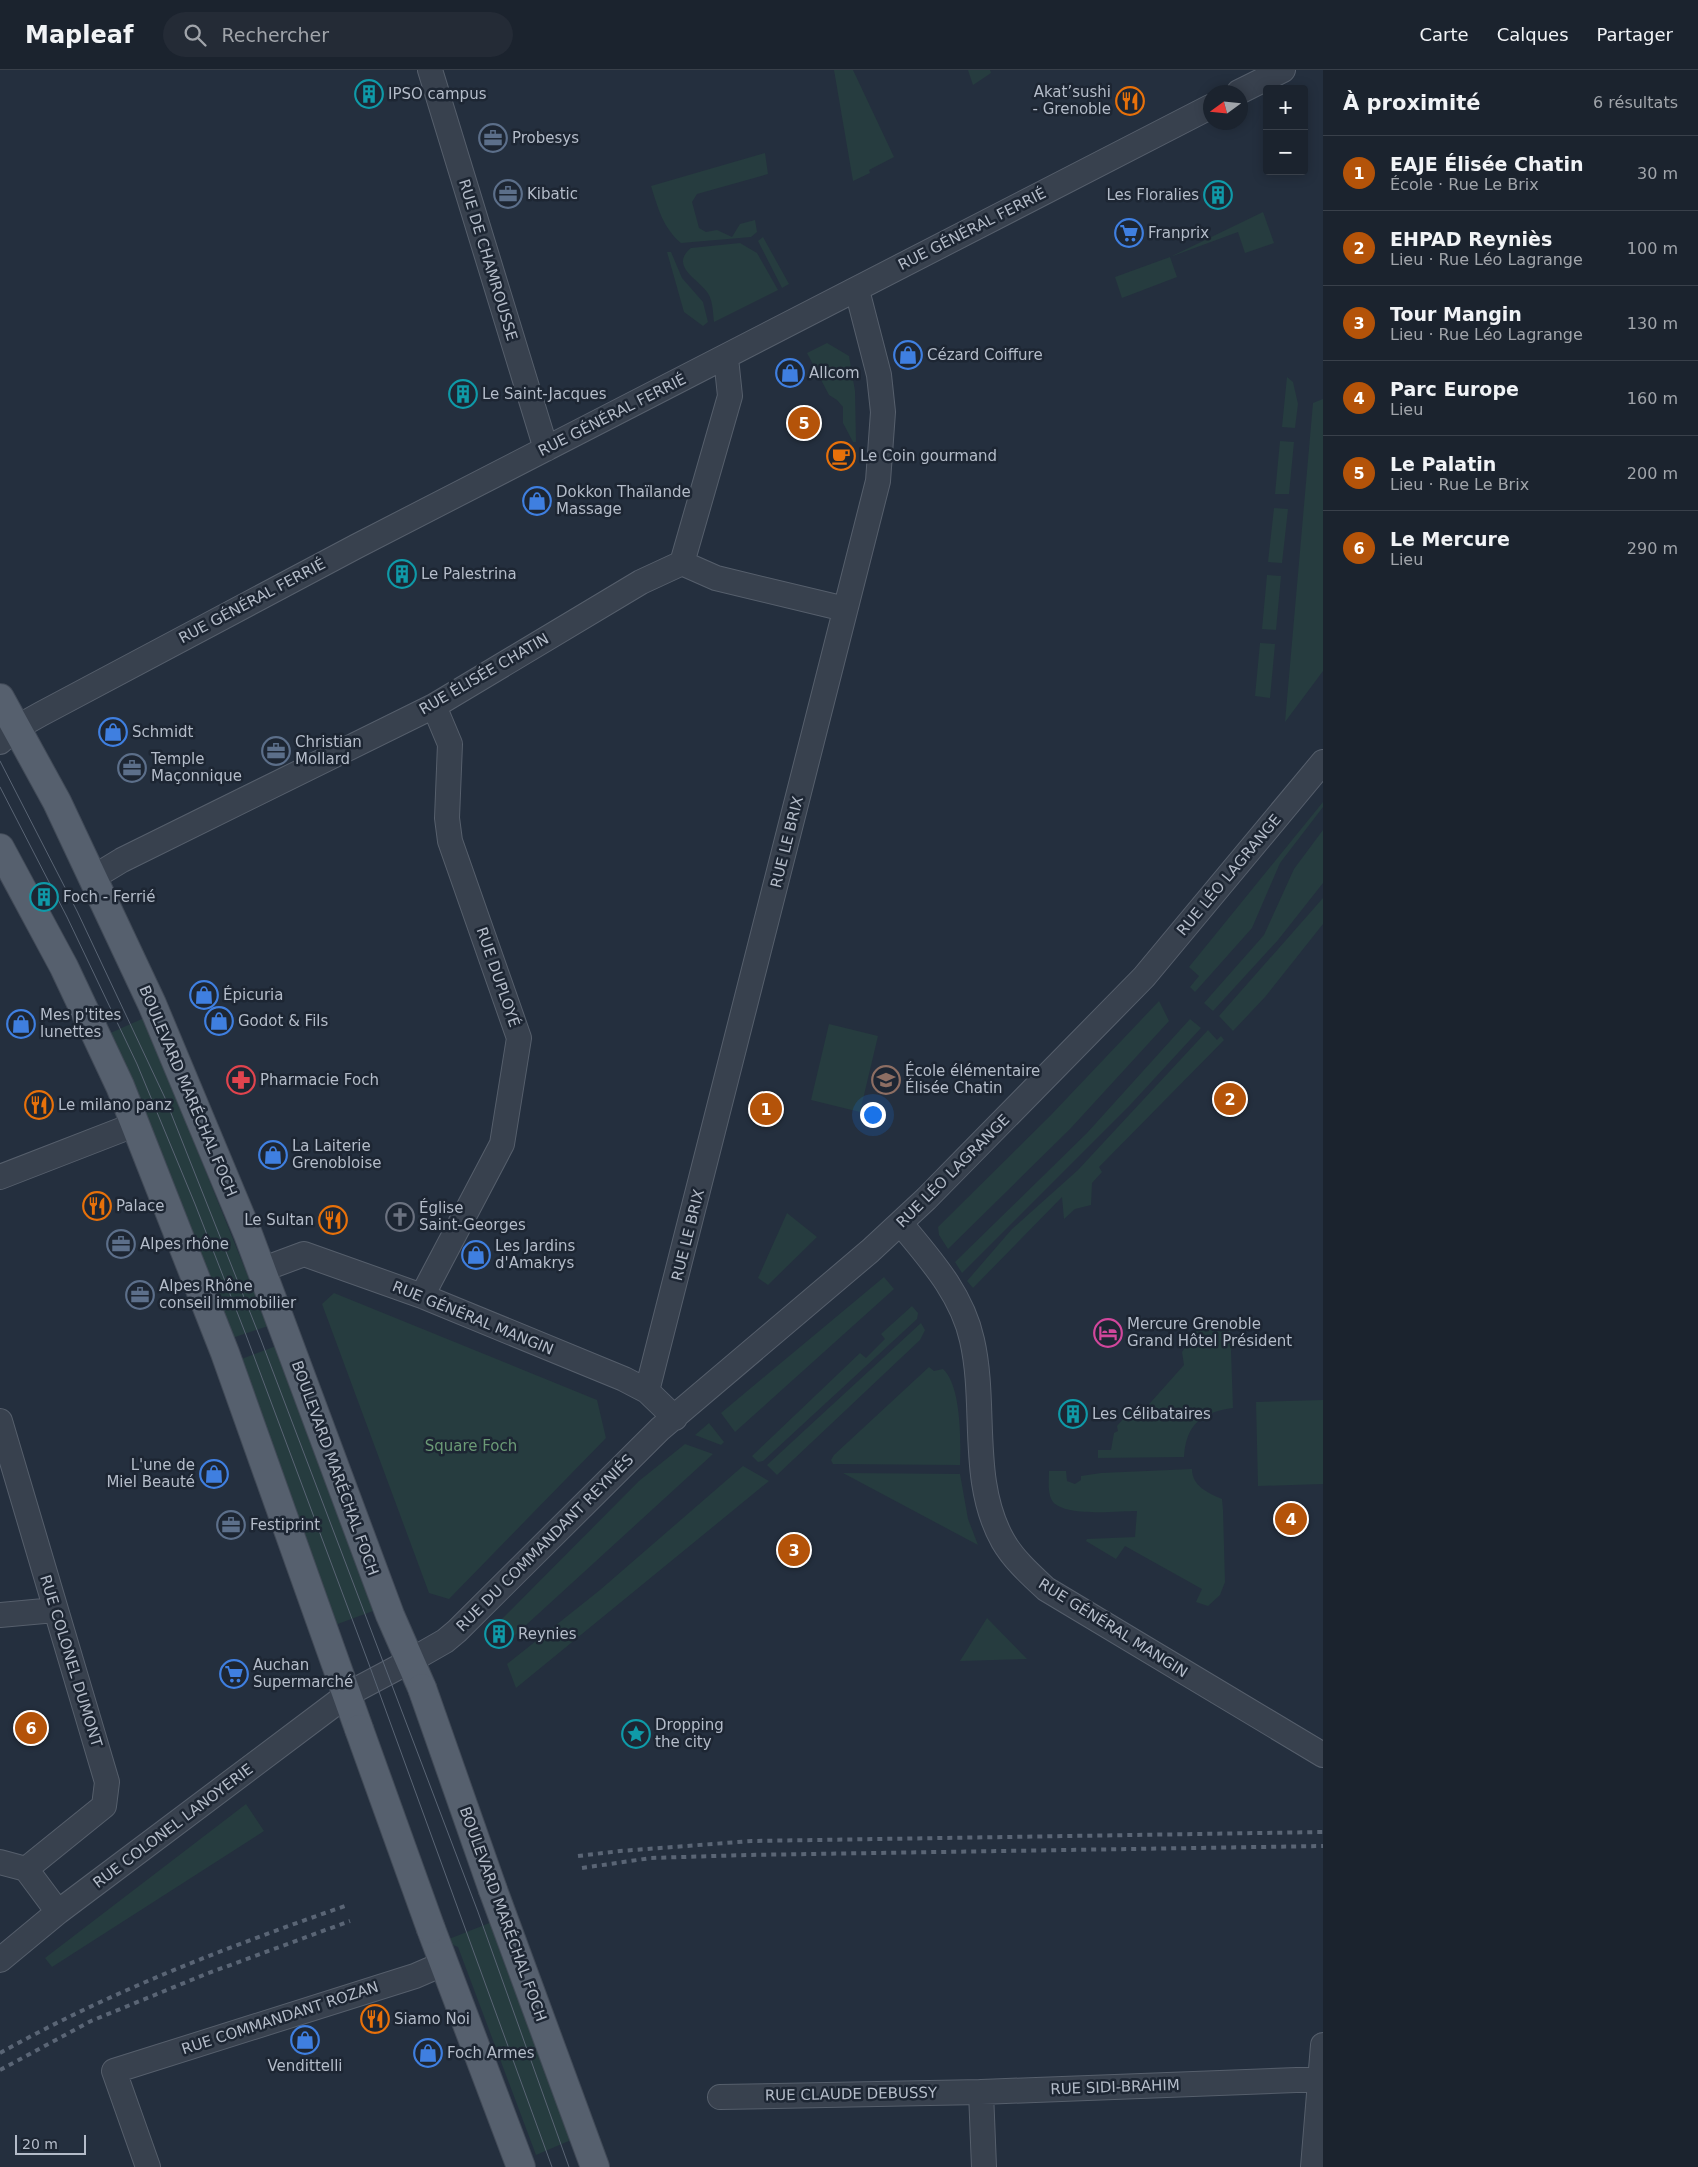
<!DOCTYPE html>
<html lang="fr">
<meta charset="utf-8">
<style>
:root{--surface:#1b232e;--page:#242b36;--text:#f1f3f6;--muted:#a0a4aa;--line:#39404a;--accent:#b45309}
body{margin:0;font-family:"DejaVu Sans",sans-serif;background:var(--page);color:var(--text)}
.controls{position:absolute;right:15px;top:15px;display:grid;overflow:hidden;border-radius:5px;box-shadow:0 2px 12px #0003}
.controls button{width:45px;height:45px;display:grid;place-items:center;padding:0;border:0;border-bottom:1px solid var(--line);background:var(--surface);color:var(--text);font:25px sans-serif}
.compass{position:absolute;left:1203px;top:15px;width:45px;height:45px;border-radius:50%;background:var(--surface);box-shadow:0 2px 12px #0003;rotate:255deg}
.scale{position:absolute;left:15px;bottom:12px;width:71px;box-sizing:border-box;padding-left:5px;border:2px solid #b4bcc9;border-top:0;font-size:14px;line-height:18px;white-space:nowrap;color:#b4bcc9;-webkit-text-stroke:4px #1d2633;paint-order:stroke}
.you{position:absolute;left:872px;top:1044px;width:18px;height:18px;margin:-12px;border:4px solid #fff;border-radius:50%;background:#1a73e8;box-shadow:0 0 0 8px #1a73e833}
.badge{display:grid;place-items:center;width:32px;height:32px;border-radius:50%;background:var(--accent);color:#fff;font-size:16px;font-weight:700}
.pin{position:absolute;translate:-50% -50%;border:2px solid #fff;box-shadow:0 1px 5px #0006}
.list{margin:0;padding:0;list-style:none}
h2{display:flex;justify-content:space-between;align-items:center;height:65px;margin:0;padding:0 20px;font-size:21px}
h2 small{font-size:16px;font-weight:400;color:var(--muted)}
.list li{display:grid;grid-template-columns:32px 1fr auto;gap:15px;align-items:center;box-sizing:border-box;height:75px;padding:0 20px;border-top:1px solid var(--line)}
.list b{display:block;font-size:19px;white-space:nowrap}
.list p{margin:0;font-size:16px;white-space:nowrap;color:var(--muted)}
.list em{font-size:16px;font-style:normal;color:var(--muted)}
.icon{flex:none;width:28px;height:28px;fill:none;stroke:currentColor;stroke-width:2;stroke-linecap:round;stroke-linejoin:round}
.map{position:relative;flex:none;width:1323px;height:2097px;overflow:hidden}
header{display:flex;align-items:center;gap:30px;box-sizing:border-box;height:70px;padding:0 25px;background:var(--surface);border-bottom:1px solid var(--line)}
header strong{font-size:24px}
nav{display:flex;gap:28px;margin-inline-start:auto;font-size:18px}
.search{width:350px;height:45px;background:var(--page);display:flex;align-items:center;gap:12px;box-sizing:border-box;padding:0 18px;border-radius:28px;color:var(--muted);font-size:19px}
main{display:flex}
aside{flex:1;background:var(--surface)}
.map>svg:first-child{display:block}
</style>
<header>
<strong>Mapleaf</strong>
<div class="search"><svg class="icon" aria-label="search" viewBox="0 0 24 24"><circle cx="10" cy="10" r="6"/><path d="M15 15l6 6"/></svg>Rechercher</div>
<nav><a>Carte</a><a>Calques</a><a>Partager</a></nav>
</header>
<main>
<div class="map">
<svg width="1323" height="2097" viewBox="0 0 1323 2097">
<rect width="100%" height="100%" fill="#242f3e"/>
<path fill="#263c3f" d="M834,0h19l41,87 -25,13 1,3 -17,8z
M968,0h22l1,3 -18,12z
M765,83l3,21 -71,20 -5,8 7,26 7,4 11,-2 15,7 8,-13 15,-4 2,12 -6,5 -70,6c-18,-15 -23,-35 -30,-57z
M1263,142l11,31 -29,10 -7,-21 -68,25 7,20 -55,21 -7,-21 55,-20z
M763,167l26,47 -7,4 -24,-47z
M740,173l17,10 21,37 -64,32c-1,-8 -1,-19 -5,-27 -8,-15 -41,-28 -18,-47z
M667,182h4l11,26 21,24 5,20 -5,4 -19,-14z
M827,273l22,13 6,35 1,51h-3l-10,-19v-16l-6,-7 -8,-5 -22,-42z
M1287,307l6,5 5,22 -3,24 -13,-1z
M1323,329v272l-38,51 28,-319z
M1280,371l14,1 -5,52h-14z
M1274,438l14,1 -6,54 -14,-1z
M1267,505l14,1 -5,54 -14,-1z
M1260,573l15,1 -5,54 -15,-2z
M1323,732v5l-43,56 -28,65 -57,64 -5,-5 9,-11 -10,-9z
M1323,760v53l-45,57 -65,71 -9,-8 60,-68 30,-66z
M1323,828v26l-58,73 -32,34 -14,-15z
M1159,931l10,20 -99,108 -122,120 -9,-14 -1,-8 113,-112z
M144,948l124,308 -39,13 -123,-304z
M1190,949l11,9 -71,77 -168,168 -7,-11 132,-129z
M829,954l49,12 -18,76 -49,-12z
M1208,960l9,10 4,-4 3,4 -125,127 3,5 -10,11 -1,22 -16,4 -11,10 -2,-22 -89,91 -6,-7 45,-52 66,-59z
M787,1143l30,24 -49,48 -10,-7z
M884,1207l10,12 -159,143 -14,-19z
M334,1223l263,107 9,38 -157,161 -20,-6 -107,-289z
M912,1236l6,7 -1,6 -154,142 -5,1 -6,-6 108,-103 6,5 19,-19 -4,-5z
M1230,1252l3,86c-31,4 -47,16 -49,49l-86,1v-8h13l3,-17 4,-2 -1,-5 13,-15h13l41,-46 -2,-13 20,-29z
M921,1253l4,7 -5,10 -143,135 -10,-10z
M276,1276l97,265 -38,14 -96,-265z
M929,1297l5,4 9,-2c18,16 18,71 17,96l-127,-1 -2,-4 3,-5z
M1323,1330v84l-65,2 -2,-84z
M709,1353l15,19 -3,3 -26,-10z
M685,1374l28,10 -212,194 -3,-9 12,-12 -8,-8 137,-138z
M743,1396l26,15 -253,207 -9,-24 93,-74z
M1192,1399c0,17 16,24 30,30l1,11 2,72 -5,13 -12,11 -12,-4 6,-13 -77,-43 -9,13 -30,-18 1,-2 48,-2 2,-26c-19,0 -71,6 -84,-9 -6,-9 -4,-21 -4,-31h17l1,10 8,3 6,-4v-4l20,-3z
M843,1403l117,1 8,45 10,26z
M987,1548l40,41 -67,2z
M246,1734l18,27 -212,136 -7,-9z
M492,1852l79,218 -35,15 -78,-208 -7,-3 -2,-5z"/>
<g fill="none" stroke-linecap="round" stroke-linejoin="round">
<defs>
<path id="minor" d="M430,0l116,379
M1239,22l44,-22
M682,493l34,15 129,31
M0,672l16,-14 25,-14 316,-168 853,-439
M94,807l28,-17 312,-154 207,-124 41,-19 48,-167 -4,-38
M0,1107l134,-52
M901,1154c29,35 61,70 71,116 15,65 -3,141 31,201 11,19 28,34 43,48l277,166
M261,1200l43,-16 118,42 202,83 23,12 28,27
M422,1226l80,-152 17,-106 -69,-197 -3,-23 3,-74 -16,-38
M647,1321l231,-910 5,-69 -4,-37 -22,-85
M0,1351l107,361 -3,24 -78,63
M0,1545l55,-5
M0,1792l26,7 32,43
M0,1890l58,-48 290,-218 62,-33 35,-20 12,-10 203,-202 210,-178 56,-52 218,-222 179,-215
M981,2022l3,75
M720,2027l261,-5 342,-13
M148,2097l-34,-96 301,-95 30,-13
M1313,2097l10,-122"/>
<path id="major" d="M0,628l57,104 95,202 96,230 142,381 32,73
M0,778l64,119 56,119 105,267 134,376
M493,1820l102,277
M431,1859l90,238"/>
</defs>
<use href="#minor" stroke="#565f6c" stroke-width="26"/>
<use href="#major" stroke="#414a57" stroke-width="30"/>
<use href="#minor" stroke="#38414e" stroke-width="24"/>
<use href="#major" stroke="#56606e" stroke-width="28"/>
<path stroke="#5a6575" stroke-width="1" d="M0,691l77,150 88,187 96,242 217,572 91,255
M0,717l67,130 70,147 58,140 51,131 124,332 182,500"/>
<path stroke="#5a6575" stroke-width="4" stroke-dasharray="5 5" stroke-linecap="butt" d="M578,1786l42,-5 132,-10 571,-9
M582,1798l69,-10 96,-3 576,-9
M0,1983c109,-61 227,-106 345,-147
M0,2000l91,-49 115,-47 144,-53"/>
<defs>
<path id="major-bridge" d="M422,1618l71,202
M359,1659l72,200"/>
</defs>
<use href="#major-bridge" stroke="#414a57" stroke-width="30" stroke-linecap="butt"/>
<use href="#major-bridge" stroke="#56606e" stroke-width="28"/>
</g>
<defs>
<symbol id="building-ring" viewBox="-11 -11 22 22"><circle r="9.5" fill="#1d2633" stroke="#0f9aa8" stroke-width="1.5"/><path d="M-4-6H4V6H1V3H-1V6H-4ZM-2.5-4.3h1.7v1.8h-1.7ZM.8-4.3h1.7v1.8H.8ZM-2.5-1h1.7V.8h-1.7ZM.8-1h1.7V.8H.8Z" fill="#0f9aa8"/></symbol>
<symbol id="restaurant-ring" viewBox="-11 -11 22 22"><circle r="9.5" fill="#1d2633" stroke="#e8710a" stroke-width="1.5"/><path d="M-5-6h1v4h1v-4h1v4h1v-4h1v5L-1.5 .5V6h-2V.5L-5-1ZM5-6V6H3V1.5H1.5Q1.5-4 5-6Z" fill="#e8710a"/></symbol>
<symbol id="office-ring" viewBox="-11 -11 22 22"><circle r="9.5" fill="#1d2633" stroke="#5c6f8a" stroke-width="1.5"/><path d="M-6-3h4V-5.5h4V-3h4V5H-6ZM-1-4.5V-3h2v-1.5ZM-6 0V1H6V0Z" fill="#5c6f8a"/></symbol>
<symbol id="supermarket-ring" viewBox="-11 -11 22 22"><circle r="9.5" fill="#1d2633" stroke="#3f7fe0" stroke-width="1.5"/><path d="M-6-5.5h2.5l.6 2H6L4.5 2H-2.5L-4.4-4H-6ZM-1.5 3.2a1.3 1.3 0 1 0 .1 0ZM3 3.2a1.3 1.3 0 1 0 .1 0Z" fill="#3f7fe0"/></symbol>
<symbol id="shop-ring" viewBox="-11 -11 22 22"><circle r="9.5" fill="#1d2633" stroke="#3f7fe0" stroke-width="1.5"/><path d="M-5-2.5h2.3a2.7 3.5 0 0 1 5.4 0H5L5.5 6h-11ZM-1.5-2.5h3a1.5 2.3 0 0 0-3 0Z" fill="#3f7fe0"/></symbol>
<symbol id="cafe-ring" viewBox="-11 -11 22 22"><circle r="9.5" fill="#1d2633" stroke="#e8710a" stroke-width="1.5"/><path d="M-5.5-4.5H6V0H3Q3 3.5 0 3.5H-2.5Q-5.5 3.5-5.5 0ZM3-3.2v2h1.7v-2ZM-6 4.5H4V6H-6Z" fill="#e8710a"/></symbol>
<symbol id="pharmacy-ring" viewBox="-11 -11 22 22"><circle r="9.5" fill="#1d2633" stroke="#e0444e" stroke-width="1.5"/><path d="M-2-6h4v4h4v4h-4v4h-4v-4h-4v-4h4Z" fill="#e0444e"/></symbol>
<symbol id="school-ring" viewBox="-11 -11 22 22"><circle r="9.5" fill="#1d2633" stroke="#8d6e63" stroke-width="1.5"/><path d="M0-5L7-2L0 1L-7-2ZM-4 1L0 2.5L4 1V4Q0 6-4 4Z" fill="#8d6e63"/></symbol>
<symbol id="church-ring" viewBox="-11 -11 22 22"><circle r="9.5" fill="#1d2633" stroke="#6b7280" stroke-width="1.5"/><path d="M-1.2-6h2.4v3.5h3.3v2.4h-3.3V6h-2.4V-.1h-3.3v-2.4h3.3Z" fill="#6b7280"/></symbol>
<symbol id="hotel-ring" viewBox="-11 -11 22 22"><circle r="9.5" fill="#1d2633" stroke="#d1479c" stroke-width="1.5"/><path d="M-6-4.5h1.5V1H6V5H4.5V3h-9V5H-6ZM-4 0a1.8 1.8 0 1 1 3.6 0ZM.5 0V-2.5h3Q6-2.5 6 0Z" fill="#d1479c"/></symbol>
<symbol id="sight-ring" viewBox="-11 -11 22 22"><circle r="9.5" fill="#1d2633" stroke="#0f9aa8" stroke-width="1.5"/><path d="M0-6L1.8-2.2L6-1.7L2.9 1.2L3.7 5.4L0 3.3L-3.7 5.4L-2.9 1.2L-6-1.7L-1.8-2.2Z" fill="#0f9aa8"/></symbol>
</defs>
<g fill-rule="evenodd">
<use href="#building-ring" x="353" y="8" width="32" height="32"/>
<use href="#restaurant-ring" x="1114" y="15" width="32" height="32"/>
<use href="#office-ring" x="477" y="52" width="32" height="32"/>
<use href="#office-ring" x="492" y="108" width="32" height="32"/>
<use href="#building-ring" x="1202" y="109" width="32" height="32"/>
<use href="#supermarket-ring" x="1113" y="147" width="32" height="32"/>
<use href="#shop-ring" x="892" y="269" width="32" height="32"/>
<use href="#shop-ring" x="774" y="287" width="32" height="32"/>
<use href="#building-ring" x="447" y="308" width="32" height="32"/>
<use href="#cafe-ring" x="825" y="370" width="32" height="32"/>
<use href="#shop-ring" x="521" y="415" width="32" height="32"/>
<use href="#building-ring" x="386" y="488" width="32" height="32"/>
<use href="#shop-ring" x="97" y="646" width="32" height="32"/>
<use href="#office-ring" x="260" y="665" width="32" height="32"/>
<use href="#office-ring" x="116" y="682" width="32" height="32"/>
<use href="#building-ring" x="28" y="811" width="32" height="32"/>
<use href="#shop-ring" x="188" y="909" width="32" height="32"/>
<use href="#shop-ring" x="203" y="935" width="32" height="32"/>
<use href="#shop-ring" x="5" y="938" width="32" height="32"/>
<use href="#pharmacy-ring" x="225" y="994" width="32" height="32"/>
<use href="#school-ring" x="870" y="994" width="32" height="32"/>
<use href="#restaurant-ring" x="23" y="1019" width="32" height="32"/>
<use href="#shop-ring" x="257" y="1069" width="32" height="32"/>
<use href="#restaurant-ring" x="81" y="1120" width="32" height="32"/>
<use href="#church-ring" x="384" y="1131" width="32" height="32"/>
<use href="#restaurant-ring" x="317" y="1134" width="32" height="32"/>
<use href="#office-ring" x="105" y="1158" width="32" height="32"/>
<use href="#shop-ring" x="460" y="1169" width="32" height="32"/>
<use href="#office-ring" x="124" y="1209" width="32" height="32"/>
<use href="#hotel-ring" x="1092" y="1247" width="32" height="32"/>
<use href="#building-ring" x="1057" y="1328" width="32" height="32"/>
<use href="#shop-ring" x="198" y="1388" width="32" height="32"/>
<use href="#office-ring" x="215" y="1439" width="32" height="32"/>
<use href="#building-ring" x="483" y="1548" width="32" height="32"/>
<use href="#supermarket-ring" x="218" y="1588" width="32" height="32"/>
<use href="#sight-ring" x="620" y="1648" width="32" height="32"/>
<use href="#restaurant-ring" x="359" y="1933" width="32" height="32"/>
<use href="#shop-ring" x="289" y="1954" width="32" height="32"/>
<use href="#shop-ring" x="412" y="1967" width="32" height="32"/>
</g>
<g text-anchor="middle" stroke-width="5" stroke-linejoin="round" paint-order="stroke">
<g font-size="15" fill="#b4bcc9" stroke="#1d2633" text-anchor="start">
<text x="1111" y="27" text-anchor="end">Akat’sushi<tspan x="1111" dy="17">- Grenoble</tspan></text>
<text x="388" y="29">IPSO campus</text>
<text x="512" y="73">Probesys</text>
<text x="527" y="129">Kibatic</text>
<text x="1199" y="130" text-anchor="end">Les Floralies</text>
<text x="1148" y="168">Franprix</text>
<text x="927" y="290">Cézard Coiffure</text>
<text x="809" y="308">Allcom</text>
<text x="482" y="329">Le Saint-Jacques</text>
<text x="860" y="391">Le Coin gourmand</text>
<text x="556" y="427">Dokkon Thaïlande<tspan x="556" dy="17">Massage</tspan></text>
<text x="421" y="509">Le Palestrina</text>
<text x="132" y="667">Schmidt</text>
<text x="295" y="677">Christian<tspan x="295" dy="17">Mollard</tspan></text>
<text x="151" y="694">Temple<tspan x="151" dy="17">Maçonnique</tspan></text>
<text x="63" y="832">Foch - Ferrié</text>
<text x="223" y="930">Épicuria</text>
<text x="40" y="950">Mes p'tites<tspan x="40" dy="17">lunettes</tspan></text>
<text x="238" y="956">Godot &amp; Fils</text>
<text x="905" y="1006">École élémentaire<tspan x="905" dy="17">Élisée Chatin</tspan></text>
<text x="260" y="1015">Pharmacie Foch</text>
<text x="58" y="1040">Le milano panz</text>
<text x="292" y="1081">La Laiterie<tspan x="292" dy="17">Grenobloise</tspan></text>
<text x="116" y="1141">Palace</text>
<text x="419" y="1143">Église<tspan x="419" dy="17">Saint-Georges</tspan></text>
<text x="314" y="1155" text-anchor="end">Le Sultan</text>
<text x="140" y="1179">Alpes rhône</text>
<text x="495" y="1181">Les Jardins<tspan x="495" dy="17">d'Amakrys</tspan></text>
<text x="159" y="1221">Alpes Rhône<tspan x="159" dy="17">conseil immobilier</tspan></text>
<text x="1127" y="1259">Mercure Grenoble<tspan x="1127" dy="17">Grand Hôtel Président</tspan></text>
<text x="1092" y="1349">Les Célibataires</text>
<text x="195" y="1400" text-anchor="end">L'une de<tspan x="195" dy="17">Miel Beauté</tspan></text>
<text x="250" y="1460">Festiprint</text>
<text x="518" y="1569">Reynies</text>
<text x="253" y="1600">Auchan<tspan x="253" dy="17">Supermarché</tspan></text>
<text x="655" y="1660">Dropping<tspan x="655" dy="17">the city</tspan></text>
<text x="394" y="1954">Siamo Noi</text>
<text x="447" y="1988">Foch Armes</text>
<text x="305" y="2001" text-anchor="middle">Vendittelli</text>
</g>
<g font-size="15" fill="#b4bcc9" stroke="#1d2633">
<text transform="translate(972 159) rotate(-27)" y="5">RUE GÉNÉRAL FERRIÉ</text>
<text transform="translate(488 190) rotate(73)" y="5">RUE DE CHAMROUSSE</text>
<text transform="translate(612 345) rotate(-27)" y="5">RUE GÉNÉRAL FERRIÉ</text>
<text transform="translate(252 531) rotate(-28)" y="5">RUE GÉNÉRAL FERRIÉ</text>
<text transform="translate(484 604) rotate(-30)" y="5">RUE ÉLISÉE CHATIN</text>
<text transform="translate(787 772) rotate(-76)" y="5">RUE LE BRIX</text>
<text transform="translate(1229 805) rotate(-50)" y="5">RUE LÉO LAGRANGE</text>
<text transform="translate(498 907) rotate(71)" y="5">RUE DUPLOYÉ</text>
<text transform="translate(188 1021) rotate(67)" y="5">BOULEVARD MARÉCHAL FOCH</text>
<text transform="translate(953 1101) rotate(-45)" y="5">RUE LÉO LAGRANGE</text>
<text transform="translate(688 1165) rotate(-76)" y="5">RUE LE BRIX</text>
<text transform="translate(473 1248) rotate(22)" y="5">RUE GÉNÉRAL MANGIN</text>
<text transform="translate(335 1398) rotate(70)" y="5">BOULEVARD MARÉCHAL FOCH</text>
<text transform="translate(545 1473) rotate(-45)" y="5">RUE DU COMMANDANT REYNIÉS</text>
<text transform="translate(1113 1558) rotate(32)" y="5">RUE GÉNÉRAL MANGIN</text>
<text transform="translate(71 1591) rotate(73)" y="5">RUE COLONEL DUMONT</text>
<text transform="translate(173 1756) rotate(-37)" y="5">RUE COLONEL LANOYERIE</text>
<text transform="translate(503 1844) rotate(70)" y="5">BOULEVARD MARÉCHAL FOCH</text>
<text transform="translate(280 1948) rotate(-18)" y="5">RUE COMMANDANT ROZAN</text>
<text transform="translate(1115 2017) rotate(-2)" y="5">RUE SIDI-BRAHIM</text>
<text transform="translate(851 2024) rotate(-1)" y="5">RUE CLAUDE DEBUSSY</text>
</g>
<g font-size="15" fill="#6b9a76" stroke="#1d2633">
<text x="471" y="1381">Square Foch</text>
</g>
</g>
</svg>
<div class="controls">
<button>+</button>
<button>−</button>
</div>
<svg class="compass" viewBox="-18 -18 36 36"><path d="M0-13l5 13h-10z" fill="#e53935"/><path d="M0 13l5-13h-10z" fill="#a0a4aa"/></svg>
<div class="scale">20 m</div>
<div class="you"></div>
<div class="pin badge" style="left:766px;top:1039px">1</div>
<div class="pin badge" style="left:1230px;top:1029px">2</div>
<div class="pin badge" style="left:794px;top:1480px">3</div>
<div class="pin badge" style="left:1291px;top:1449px">4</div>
<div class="pin badge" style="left:804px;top:353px">5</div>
<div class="pin badge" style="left:31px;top:1658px">6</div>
</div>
<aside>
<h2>À proximité<small>6 résultats</small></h2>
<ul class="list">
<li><span class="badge">1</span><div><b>EAJE Élisée Chatin</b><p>École · Rue Le Brix</p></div><em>30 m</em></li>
<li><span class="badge">2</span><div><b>EHPAD Reyniès</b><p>Lieu · Rue Léo Lagrange</p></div><em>100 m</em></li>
<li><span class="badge">3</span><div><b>Tour Mangin</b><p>Lieu · Rue Léo Lagrange</p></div><em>130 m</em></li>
<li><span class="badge">4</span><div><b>Parc Europe</b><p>Lieu</p></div><em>160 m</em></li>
<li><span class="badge">5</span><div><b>Le Palatin</b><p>Lieu · Rue Le Brix</p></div><em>200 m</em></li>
<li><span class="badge">6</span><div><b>Le Mercure</b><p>Lieu</p></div><em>290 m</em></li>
</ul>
</aside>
</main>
